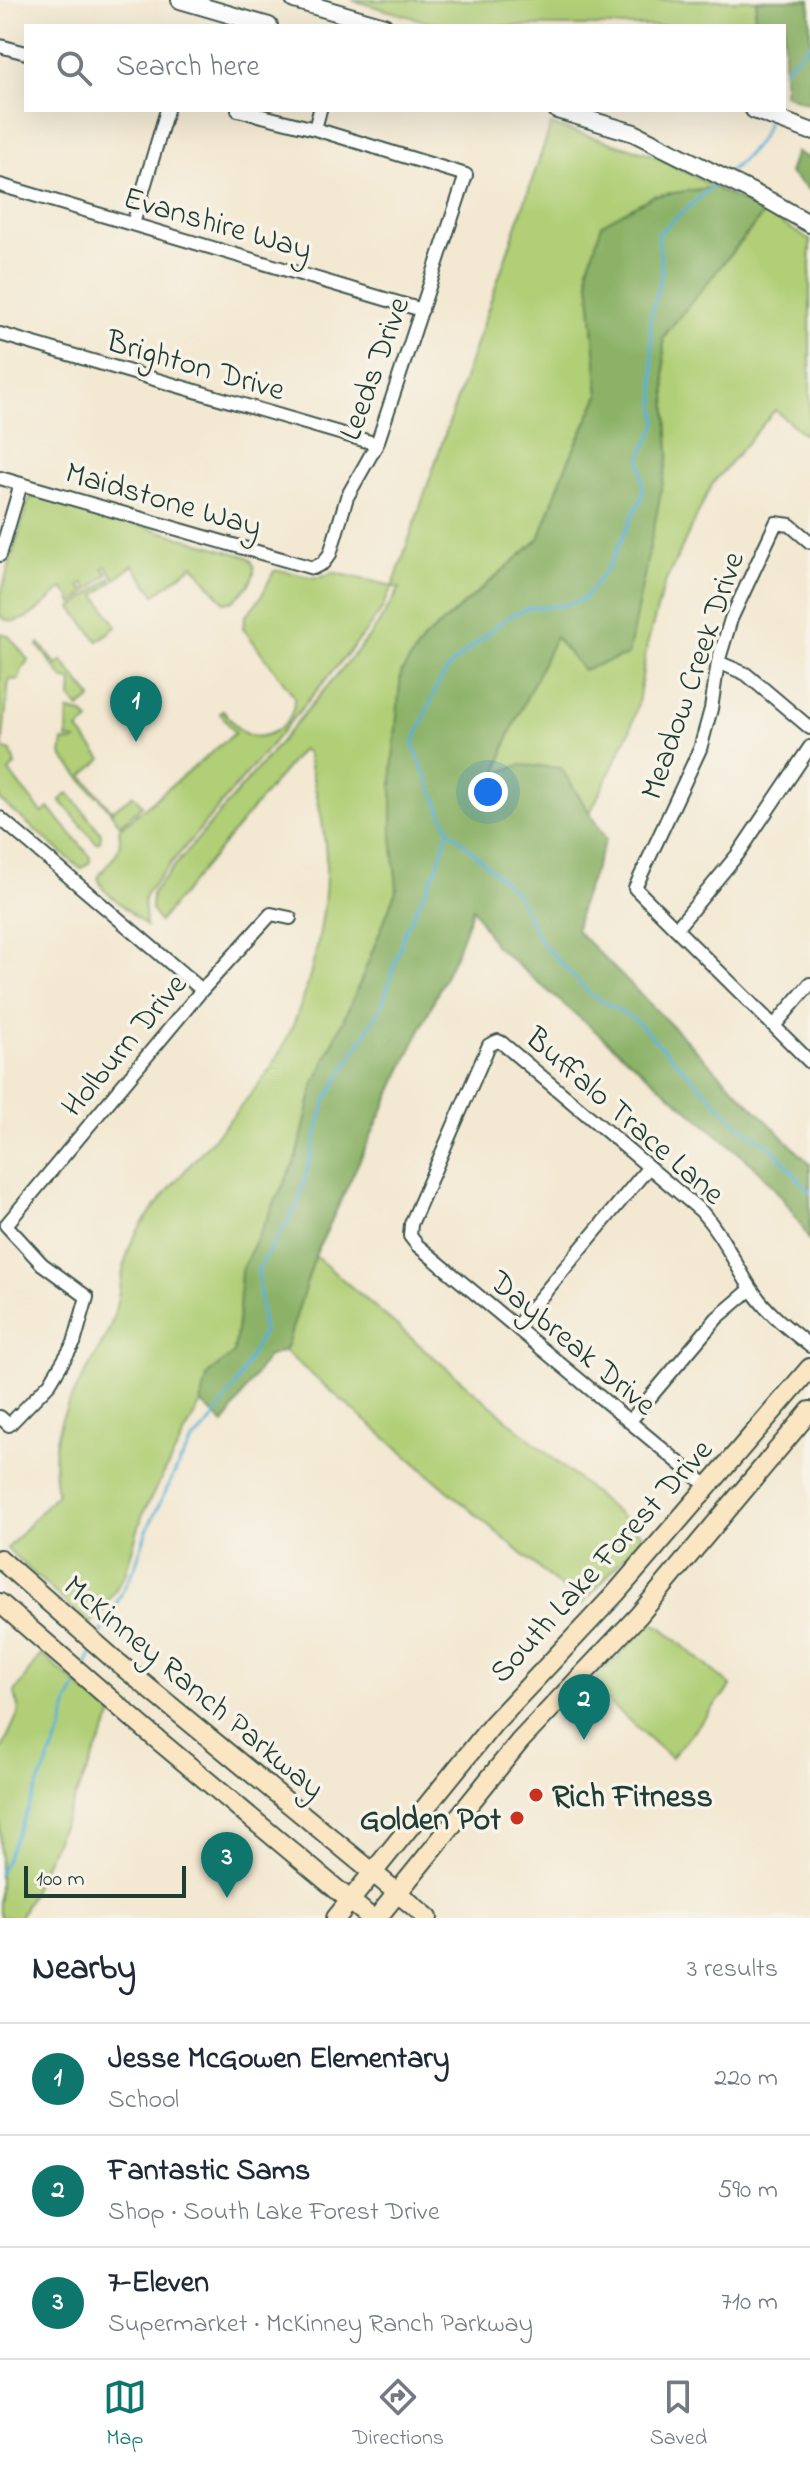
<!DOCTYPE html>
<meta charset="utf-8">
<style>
:root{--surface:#fff;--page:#f2f2f3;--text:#1f2937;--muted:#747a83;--line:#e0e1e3;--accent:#0f766e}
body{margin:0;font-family:"Indie Flower",sans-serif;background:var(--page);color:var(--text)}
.scale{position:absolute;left:24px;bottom:20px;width:162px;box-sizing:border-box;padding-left:8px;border:4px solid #1f3d34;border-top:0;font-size:22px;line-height:28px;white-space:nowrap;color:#1f3d34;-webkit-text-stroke:6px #f7f3e8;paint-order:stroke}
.you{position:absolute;left:488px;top:792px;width:28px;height:28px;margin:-20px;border:6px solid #fff;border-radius:50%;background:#1a73e8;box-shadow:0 0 0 12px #1a73e833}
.badge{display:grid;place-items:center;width:52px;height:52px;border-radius:50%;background:var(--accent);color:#fff;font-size:26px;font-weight:700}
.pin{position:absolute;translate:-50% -66px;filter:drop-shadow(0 2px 4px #0008)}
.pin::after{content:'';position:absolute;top:42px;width:28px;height:24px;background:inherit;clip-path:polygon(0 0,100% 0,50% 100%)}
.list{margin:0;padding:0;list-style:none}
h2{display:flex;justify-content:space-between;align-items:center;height:104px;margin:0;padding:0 32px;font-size:34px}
h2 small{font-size:26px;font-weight:400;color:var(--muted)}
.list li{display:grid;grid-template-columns:52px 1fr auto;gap:24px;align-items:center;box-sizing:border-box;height:112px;padding:0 32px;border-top:2px solid var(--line)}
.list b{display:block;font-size:30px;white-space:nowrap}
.list p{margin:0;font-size:26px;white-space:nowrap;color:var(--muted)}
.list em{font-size:26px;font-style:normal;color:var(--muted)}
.icon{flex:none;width:44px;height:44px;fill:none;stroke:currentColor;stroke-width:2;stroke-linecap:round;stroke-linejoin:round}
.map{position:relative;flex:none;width:810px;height:1918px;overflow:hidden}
.search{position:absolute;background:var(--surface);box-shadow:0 8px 32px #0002;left:24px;right:24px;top:24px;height:88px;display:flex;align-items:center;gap:20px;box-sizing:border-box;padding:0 28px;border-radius:0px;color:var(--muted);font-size:30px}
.sheet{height:440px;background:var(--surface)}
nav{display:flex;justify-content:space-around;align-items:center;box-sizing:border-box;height:112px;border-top:2px solid var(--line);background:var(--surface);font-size:22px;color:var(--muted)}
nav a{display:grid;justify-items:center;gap:4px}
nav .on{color:var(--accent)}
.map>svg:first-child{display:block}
</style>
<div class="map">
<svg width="810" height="1918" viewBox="0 0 810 1918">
<rect width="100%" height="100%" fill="#f7f3e8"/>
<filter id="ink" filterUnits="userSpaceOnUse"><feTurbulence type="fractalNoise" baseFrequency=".0125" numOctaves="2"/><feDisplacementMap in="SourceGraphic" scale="16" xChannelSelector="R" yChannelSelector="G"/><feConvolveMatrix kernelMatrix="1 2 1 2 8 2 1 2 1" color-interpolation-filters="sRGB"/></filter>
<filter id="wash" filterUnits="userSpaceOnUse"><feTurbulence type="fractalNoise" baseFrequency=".006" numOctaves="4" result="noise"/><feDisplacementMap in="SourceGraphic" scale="32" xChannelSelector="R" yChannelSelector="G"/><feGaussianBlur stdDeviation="1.8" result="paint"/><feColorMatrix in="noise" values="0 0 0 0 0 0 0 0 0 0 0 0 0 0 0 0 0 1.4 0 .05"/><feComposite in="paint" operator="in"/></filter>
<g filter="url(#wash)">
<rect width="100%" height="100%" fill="#f3e8d1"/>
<path fill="#b1cf77" stroke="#688656" stroke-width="2" d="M352,0h405l-4,26h-311z
M551,125l103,30 60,32 -61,9 -65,72 11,127 -35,76 -25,68 -115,100 -23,34 -9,99v63l5,53 -37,95 -46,102 -17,72 -56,114 -2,44 -5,38 -26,21 -7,29 -58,110 -18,61 -22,36 -14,14 -82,-75 50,-56c-13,-72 20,-98 49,-157 17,-34 12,-77 34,-109 37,-53 89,-101 127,-154 40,-55 67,-170 57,-237 -3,-28 -11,-56 -17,-83l-5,-4 -143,173 -8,-13 1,-16 212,-250 14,-18 22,-37 -8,-1 -11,24 -21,28 -213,253 -3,7 2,27 -43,-37 -5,-11c11,-20 26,-22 21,-49l116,-96 -15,-20 3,-3c7,8 13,19 23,24 18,8 42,-6 47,-25 1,-4 1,-9 1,-13l-51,-68 2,-11 16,-20 13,-26c21,-3 37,15 58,1l61,14z
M764,213l46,27v199l-35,-29 -63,74 -48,101 -17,60 -9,58 -8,28 -40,82 -30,-45 -63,5 12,-38 46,-99 114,-183 -6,-116z
M39,496l209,61c16,15 -3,34 -16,45h-8l-31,-37 -38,30 -22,-30 -17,14 -10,-13 -3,2 5,6 -20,17 -4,-8 -4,3 6,7 -13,11 -3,-3 2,-2 -9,-11c-17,13 -42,46 -63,28v-19l29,-98z
M111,578l2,3 -17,14 21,31 -19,15 -26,-33z
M2,633l7,3 19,24 -7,11 -2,9 -10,-1 -7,69 9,3 4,14 -6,7 33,41 7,-5 41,48v6l-9,7 -81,-69v-166z
M39,643l18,22 5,-4 30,37 -13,10 -8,-10 1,-17 -9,-3 -25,-32z
M68,711l15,3 6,7 -11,9 24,29 -19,17 29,35 21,-16 9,10 -22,20 -22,-30 -2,1 -35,-41 2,-14 10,1 3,-2 -9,-2z
M69,793l32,40 -1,9 -4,1 -36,-43z
M315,1256l328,279 -61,70 -298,-254z
M654,1624l7,3 70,59 -60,72 -75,-67 -3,-6 9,-16 15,-10 31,-33z
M41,1654l72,61 -93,203h-20v-165l19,-41 -4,-20z"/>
<path fill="#8cb268" stroke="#56784e" stroke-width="2" d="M757,0h53v104l-26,-10v-68h-31z
M796,152l14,7v32l-21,-18z
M714,187l50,26 -101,124 6,116 -41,202 -45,15 -28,-33 -46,98 -12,38 23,-8 41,3 45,71 -25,66 -5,25 234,234v78c-15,-30 -34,-54 -57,-77l-259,-220 -21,-37 -17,45 -141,303 -28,89 -3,6 -17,6 -43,67 -23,-21 7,-29 26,-21 5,-38 2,-44 56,-114 17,-72 46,-102 37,-95 -5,-53v-63l9,-99 23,-34 115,-100 25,-68 35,-76 -11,-127 14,-44 51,-28z"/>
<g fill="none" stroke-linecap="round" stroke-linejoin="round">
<path stroke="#59b1d6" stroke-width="3" d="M784,70l26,-27
M726,174c13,-10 40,-36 41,-52
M717,182l-59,52 4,38 -12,48 7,104 -16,32 2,38 -34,72 -25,33 -24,7 -31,2 -23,10 -55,47 -13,19 -25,61 36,84 67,64 25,49 49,52 45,26 104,105 32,22 39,45
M99,1638l37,-74 11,-34 29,-60 14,-26 21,-22 26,-39 26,-51 -5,-63 40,-65 28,-104 56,-94 23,-75 32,-63 12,-39
M85,1667l9,-19
M0,1873l62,-143 6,-27 11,-22"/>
</g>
</g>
<g filter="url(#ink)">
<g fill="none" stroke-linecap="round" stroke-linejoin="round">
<defs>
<path id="minor" d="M0,46l26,7
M315,129l5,-19
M0,185l422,125
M133,224l34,-114
M0,334l377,110
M0,478l313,90 10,-5 7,-9 17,-57 30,-53 89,-269 -151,-46 -77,-19
M810,542l-20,-17 -14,-2 -45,96 -13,43 -7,47 -11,40 -65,139 175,174
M0,555l21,-71
M718,662l28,12 64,54
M0,818l202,172
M676,929l62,-75 72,-107
M774,1026l36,-42
M516,1327l132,-159
M0,1417l9,8 41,-42 24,-40 13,-46 -45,-33 -36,-39 196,-235 69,-76 19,4
M630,1421l87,-103 34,-29
M707,1486l-290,-241 -7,-9 1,-12 78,-179 9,-4 4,2 199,168c23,26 32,50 51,79 15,23 37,39 58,56"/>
<path id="tertiary" d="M180,0l89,26
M294,0l90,26
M557,110l77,23 136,68 40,23
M754,110l56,21"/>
<path id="secondary" d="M0,1559l117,103 311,256
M0,1603l152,132 219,183
M336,1918l157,-194 123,-131 194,-225
M377,1918l143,-177 119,-126 171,-204"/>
</defs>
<use href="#minor" stroke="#3f574c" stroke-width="16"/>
<use href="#tertiary" stroke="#3f574c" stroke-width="20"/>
<use href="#secondary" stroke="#3f574c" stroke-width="22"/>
<use href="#minor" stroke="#fff" stroke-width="12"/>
<use href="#tertiary" stroke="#fff" stroke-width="16"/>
<use href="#secondary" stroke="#fbe6c3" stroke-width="18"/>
</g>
</g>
<g fill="#c8321e" stroke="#f7f3e8" stroke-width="3">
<circle cx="536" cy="1795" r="8"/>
<circle cx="517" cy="1818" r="8"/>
</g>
<g text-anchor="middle" stroke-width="7" stroke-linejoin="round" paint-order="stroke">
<g font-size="32" fill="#1f3d34" stroke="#f7f3e8">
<text transform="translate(218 222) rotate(16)" y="11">Evanshire Way</text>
<text transform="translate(196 364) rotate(16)" y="11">Brighton Drive</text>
<text transform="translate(373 368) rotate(-70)" y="11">Leeds Drive</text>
<text transform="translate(164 498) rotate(16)" y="11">Maidstone Way</text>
<text transform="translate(691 675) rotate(-71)" y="11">Meadow Creek Drive</text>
<text transform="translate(123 1044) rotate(-50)" y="11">Holburn Drive</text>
<text transform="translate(626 1115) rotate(41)" y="11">Buffalo Trace Lane</text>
<text transform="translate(574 1342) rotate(40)" y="11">Daybreak Drive</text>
<text transform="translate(600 1560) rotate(-48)" y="11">South Lake Forest Drive</text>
<text transform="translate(195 1686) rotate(40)" y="11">McKinney Ranch Parkway</text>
</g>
<g font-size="32" font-weight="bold" fill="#1f3d34" stroke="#f7f3e8" text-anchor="start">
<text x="552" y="1806">Rich Fitness</text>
<text x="501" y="1829" text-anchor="end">Golden Pot</text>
</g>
</g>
</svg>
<div class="scale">100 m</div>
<div class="you"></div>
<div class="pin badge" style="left:136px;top:742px">1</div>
<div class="pin badge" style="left:584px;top:1740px">2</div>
<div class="pin badge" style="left:227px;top:1898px">3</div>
<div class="search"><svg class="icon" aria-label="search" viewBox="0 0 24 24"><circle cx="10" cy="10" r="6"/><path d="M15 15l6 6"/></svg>Search here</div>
</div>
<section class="sheet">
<h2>Nearby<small>3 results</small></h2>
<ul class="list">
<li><span class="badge">1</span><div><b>Jesse McGowen Elementary</b><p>School</p></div><em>220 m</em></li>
<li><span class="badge">2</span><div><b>Fantastic Sams</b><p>Shop · South Lake Forest Drive</p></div><em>590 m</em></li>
<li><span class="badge">3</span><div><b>7-Eleven</b><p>Supermarket · McKinney Ranch Parkway</p></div><em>710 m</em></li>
</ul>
</section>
<nav>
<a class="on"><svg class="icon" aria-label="map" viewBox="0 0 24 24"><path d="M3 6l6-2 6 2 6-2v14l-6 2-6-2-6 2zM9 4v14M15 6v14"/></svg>Map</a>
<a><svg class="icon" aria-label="directions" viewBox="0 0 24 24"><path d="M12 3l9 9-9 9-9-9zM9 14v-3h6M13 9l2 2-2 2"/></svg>Directions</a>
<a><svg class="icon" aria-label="saved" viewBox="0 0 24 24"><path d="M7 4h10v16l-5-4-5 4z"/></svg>Saved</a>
</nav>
